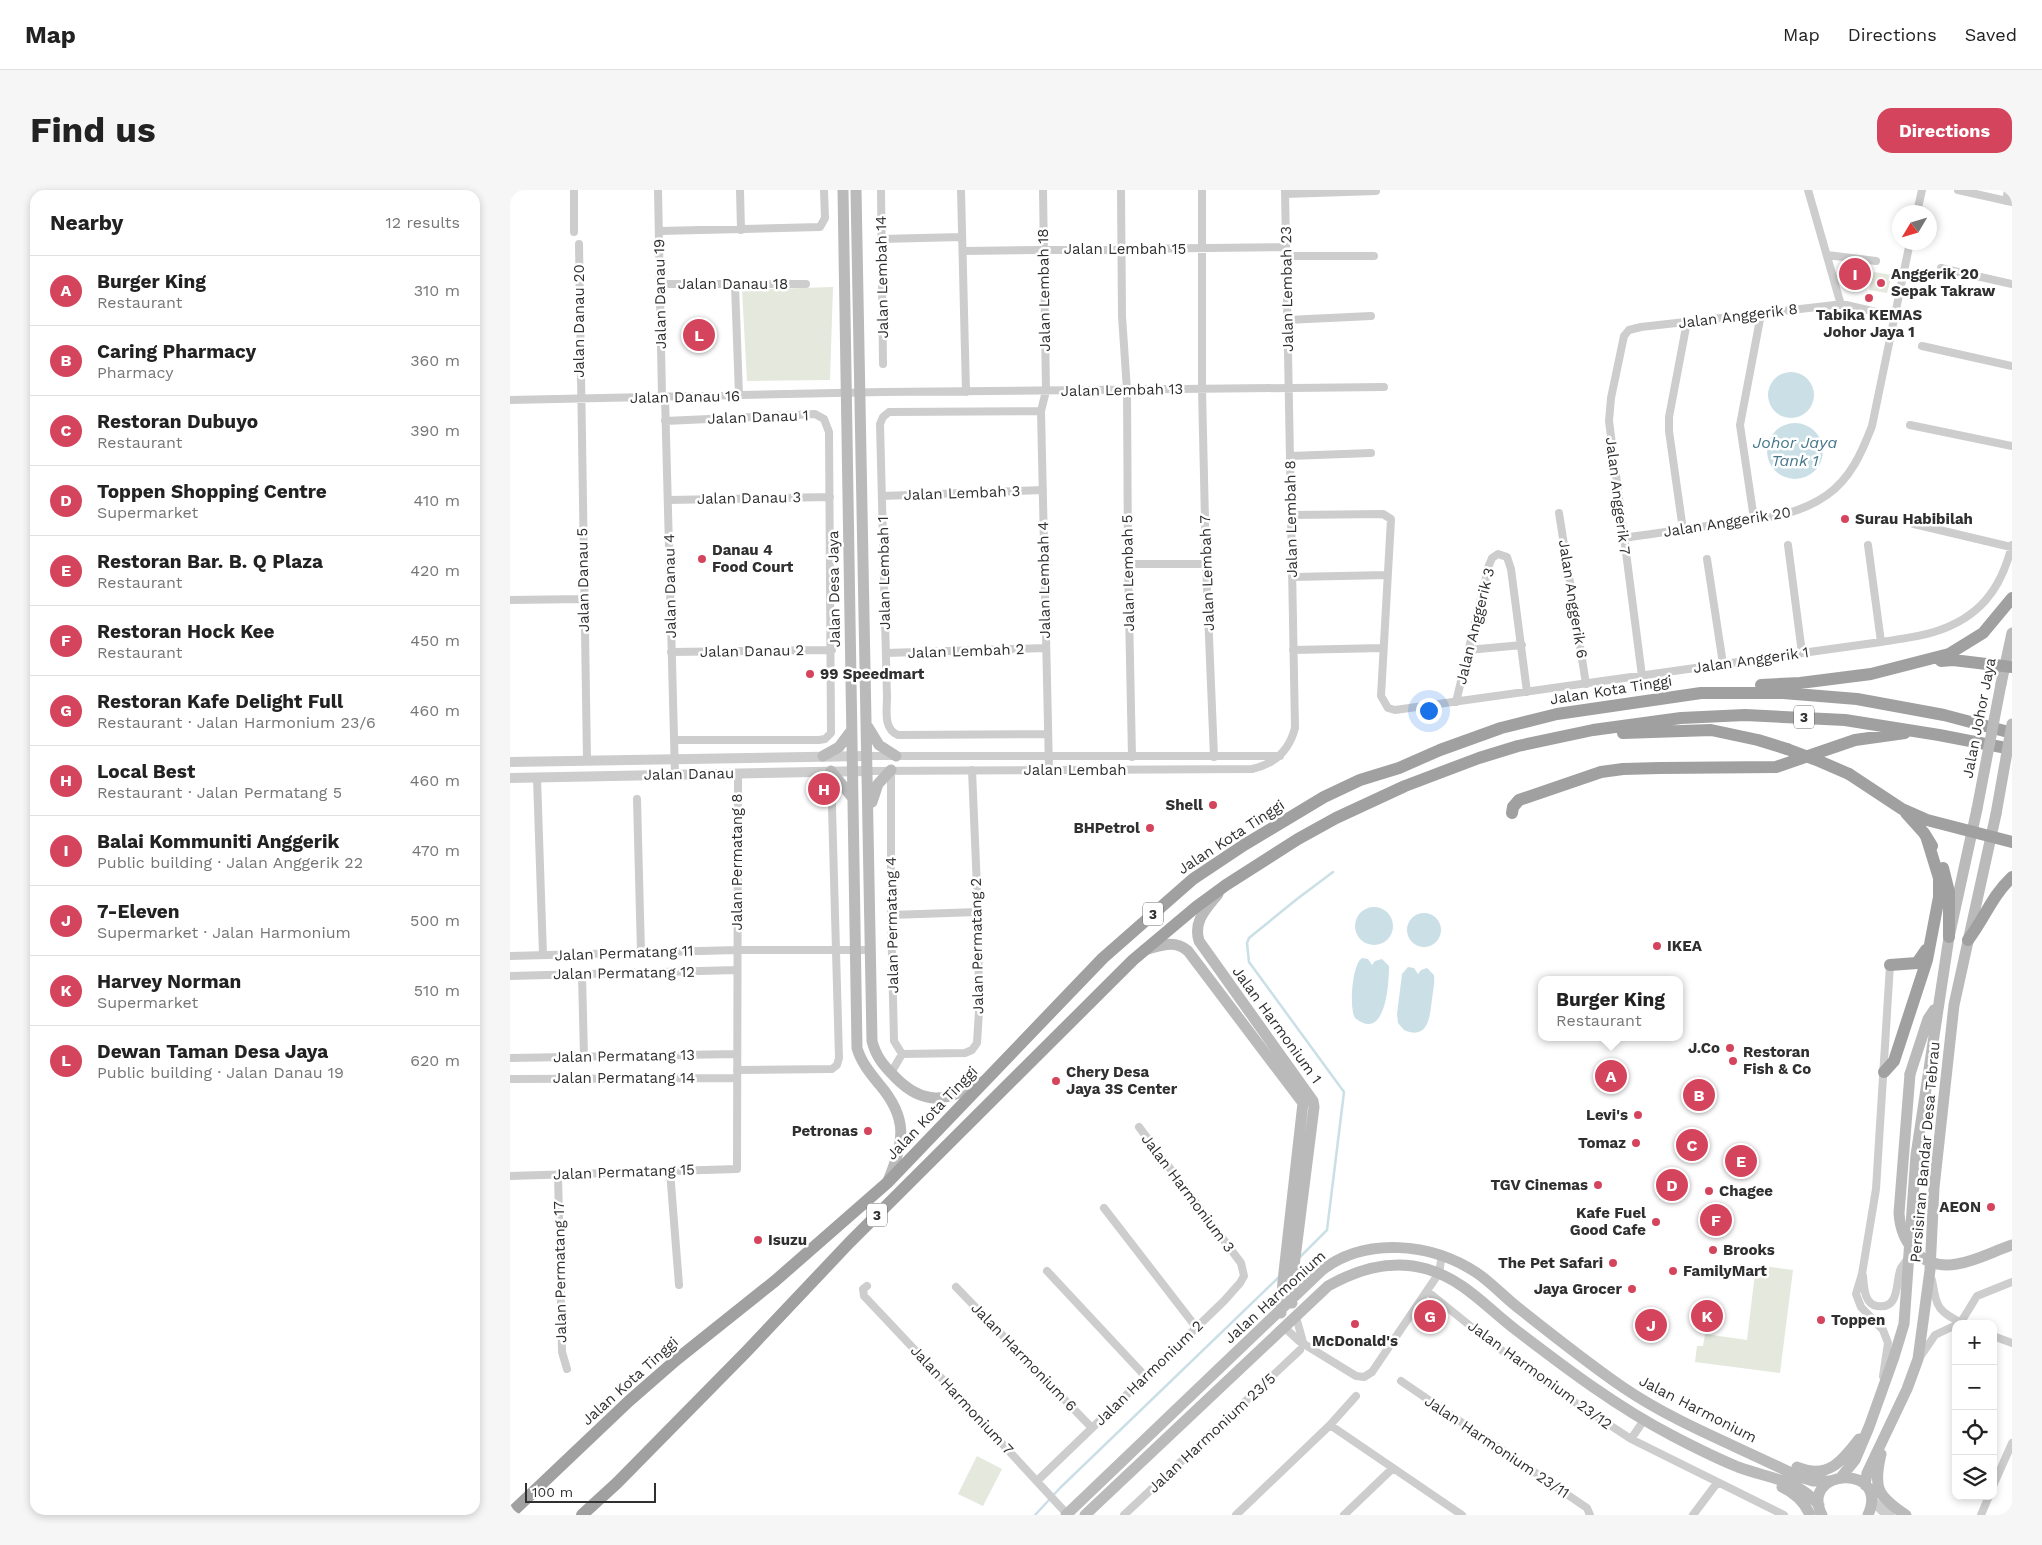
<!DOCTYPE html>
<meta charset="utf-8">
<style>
:root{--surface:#fff;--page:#f6f6f6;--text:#222;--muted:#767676;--line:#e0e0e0;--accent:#d4455d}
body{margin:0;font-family:"Work Sans",sans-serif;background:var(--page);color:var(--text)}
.controls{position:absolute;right:15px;bottom:15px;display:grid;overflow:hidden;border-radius:10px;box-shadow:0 2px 8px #0003}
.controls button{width:45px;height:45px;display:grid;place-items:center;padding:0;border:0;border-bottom:1px solid var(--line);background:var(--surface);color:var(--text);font:25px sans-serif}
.compass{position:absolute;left:1382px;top:15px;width:45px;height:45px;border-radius:50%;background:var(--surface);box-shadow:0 2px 8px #0003;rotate:232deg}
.scale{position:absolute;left:15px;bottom:12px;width:131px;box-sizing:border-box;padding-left:5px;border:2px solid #303030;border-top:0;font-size:14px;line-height:18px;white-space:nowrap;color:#303030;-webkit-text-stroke:4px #fff;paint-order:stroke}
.you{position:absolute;left:918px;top:520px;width:18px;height:18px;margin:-12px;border:4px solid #fff;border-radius:50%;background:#1a73e8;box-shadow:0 0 0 8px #1a73e833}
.badge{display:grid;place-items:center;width:32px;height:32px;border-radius:50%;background:var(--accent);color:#fff;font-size:16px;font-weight:700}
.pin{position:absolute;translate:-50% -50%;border:2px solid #fff;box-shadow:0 1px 5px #0006}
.popup{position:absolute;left:1028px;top:786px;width:145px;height:65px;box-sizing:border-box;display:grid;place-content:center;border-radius:10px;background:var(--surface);filter:drop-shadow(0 1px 4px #0005);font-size:16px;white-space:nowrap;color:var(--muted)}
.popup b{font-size:19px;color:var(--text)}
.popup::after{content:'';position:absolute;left:50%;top:100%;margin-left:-10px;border:10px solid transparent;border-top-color:var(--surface)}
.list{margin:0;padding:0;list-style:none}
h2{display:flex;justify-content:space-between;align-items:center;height:65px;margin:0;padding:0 20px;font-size:21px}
h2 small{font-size:16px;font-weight:400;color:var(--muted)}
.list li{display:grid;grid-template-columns:32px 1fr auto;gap:15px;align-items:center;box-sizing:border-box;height:70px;padding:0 20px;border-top:1px solid var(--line)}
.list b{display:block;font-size:19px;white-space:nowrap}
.list p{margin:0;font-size:16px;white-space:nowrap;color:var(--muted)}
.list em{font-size:16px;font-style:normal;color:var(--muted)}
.icon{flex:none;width:28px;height:28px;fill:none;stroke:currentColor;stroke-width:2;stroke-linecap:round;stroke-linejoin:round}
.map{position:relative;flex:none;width:1502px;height:1325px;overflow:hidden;border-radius:15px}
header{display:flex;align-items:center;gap:30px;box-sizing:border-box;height:70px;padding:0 25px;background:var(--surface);border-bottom:1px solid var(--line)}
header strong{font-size:24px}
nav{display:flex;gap:28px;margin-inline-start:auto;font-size:18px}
.intro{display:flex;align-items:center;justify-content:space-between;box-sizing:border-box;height:120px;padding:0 30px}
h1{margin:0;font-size:35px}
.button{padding:12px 22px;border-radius:15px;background:var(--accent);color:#fff;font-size:18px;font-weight:700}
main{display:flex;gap:30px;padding:0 30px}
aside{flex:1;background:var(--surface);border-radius:15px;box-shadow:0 2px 8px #0003}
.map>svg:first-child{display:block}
</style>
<header>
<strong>Map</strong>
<nav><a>Map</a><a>Directions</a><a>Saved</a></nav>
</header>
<div class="intro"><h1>Find us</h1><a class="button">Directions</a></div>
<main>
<aside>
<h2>Nearby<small>12 results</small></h2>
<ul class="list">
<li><span class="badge">A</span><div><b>Burger King</b><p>Restaurant</p></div><em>310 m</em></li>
<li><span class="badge">B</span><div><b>Caring Pharmacy</b><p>Pharmacy</p></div><em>360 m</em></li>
<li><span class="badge">C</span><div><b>Restoran Dubuyo</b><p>Restaurant</p></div><em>390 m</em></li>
<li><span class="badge">D</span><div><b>Toppen Shopping Centre</b><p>Supermarket</p></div><em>410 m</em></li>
<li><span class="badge">E</span><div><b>Restoran Bar. B. Q Plaza</b><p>Restaurant</p></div><em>420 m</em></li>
<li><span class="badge">F</span><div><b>Restoran Hock Kee</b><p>Restaurant</p></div><em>450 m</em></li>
<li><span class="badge">G</span><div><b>Restoran Kafe Delight Full</b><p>Restaurant · Jalan Harmonium 23/6</p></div><em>460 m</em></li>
<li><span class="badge">H</span><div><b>Local Best</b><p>Restaurant · Jalan Permatang 5</p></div><em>460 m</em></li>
<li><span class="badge">I</span><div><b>Balai Kommuniti Anggerik</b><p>Public building · Jalan Anggerik 22</p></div><em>470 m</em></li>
<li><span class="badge">J</span><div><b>7-Eleven</b><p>Supermarket · Jalan Harmonium</p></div><em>500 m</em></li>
<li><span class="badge">K</span><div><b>Harvey Norman</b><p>Supermarket</p></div><em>510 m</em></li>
<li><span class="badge">L</span><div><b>Dewan Taman Desa Jaya</b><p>Public building · Jalan Danau 19</p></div><em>620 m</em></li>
</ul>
</aside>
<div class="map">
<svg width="1502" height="1325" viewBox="0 0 1502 1325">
<rect width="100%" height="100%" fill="#fff"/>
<path fill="#e4e8dd" d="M1364,82l18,3 -5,18 -18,-3z
M323,97l-3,93 -83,1 -5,-91z
M1246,1075l37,5 -13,103 -85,-11 2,-16h6l2,-12 42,6z
M467,1266l25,13 -19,37 -25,-12z"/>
<path fill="#cbdfe7" d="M1258 205a23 23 0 1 1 46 0a23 23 0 1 1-46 0Z
M1257 261a28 28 0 1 1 56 0a28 28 0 1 1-56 0Z
M845 736a19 19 0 1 1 38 0a19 19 0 1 1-38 0Z
M897 740a17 17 0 1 1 34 0a17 17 0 1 1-34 0Z
M852,768l6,1 4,6 3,-4 7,-2 7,7c0,17 -3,77 -34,52 -6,-9 -3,-54 7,-60z
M898,777l6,1 4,6 3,-4 6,-2 7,7c1,8 -1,16 -2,24 -2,16 -3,42 -28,31l-6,-7 -1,-9 5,-40z"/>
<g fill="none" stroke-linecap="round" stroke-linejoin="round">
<path stroke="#cbdfe7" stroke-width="2.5" d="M789,1068l28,-28 17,-138 -95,-130 -2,-19 2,-5 48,-39 36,-27
M525,1325l25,-27 219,-211"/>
<path stroke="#cdcdcd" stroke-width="8" d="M64,0v42
M148,0l4,207
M230,0l1,40
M371,0l2,174
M451,0l5,202
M533,0l3,201 -5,20 8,359
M611,0l1,126 5,74 1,174 4,193
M692,0v199l4,175 8,193
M1298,0l33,115
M1448,0l54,12
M775,4l91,-3
M1496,11l2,-11
M1407,22l5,-22
M149,41l161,-4 5,-9 -1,-28
M371,49l81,-2
M69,54l8,516
M453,61l323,-4
M1317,65l49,6
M776,66h88
M1431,78l71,16
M150,94h146
M225,95l4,110
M777,130l84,-4
M1412,156l90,20
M155,207l10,378
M0,210l373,-8 501,-5
M531,221l-152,1 -6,5 -3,7 7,273c0,13 -4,32 11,38l150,-1
M155,231l150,-7 9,5 5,13 2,301 -6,6 -6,1h-145
M1400,235l102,21
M780,266l81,-3
M372,306l161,-6
M158,310l162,-3
M1049,323l27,171
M781,325l92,-1 8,5 -10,177 7,12 7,2 486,-68c18,-3 37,-5 53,-10 45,-14 67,-42 78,-87
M1244,329l-14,-94 21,-111
M1404,334l97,23
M1173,340l-14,-99v-14l18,-95
M1113,348c33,-5 66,-9 98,-14 37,-5 75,-7 106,-29 24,-17 35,-43 45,-69l38,-184
M1278,355l14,108
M1358,355l13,97
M1197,369l16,105
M618,374h78
M782,387l96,-2
M0,410l73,-1
M783,460l90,-2
M958,460l54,-5
M161,462l161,-2
M376,463l159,-5
M1132,486l-33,-255 2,-23 13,-62 5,-6 12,-3 194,-22h11l48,11
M946,512l33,-137 3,-7 6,-4 9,3 4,12 16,123
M357,566h413
M357,581l385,-2c23,-5 37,-18 43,-41l-10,-538
M27,588l6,177
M127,609l4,154
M381,725l87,-3
M0,766l227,-6h134
M72,784l2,83
M0,786l227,-6
M392,864l63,-1 7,-3 5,-7 2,-32 -1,-99 -6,-142
M0,868l227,-4
M227,880l95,-1 5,-4 2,-7 -8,-287
M381,883l11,-19 -8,-13 -3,-126v-145
M0,889l227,-1
M160,981l9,114
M48,984l4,178 5,17
M0,986l227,-7 1,-396
M594,1018l92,119
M537,1081l98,105
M1353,1086c1,10 1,28 14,30 24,4 18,-26 24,-38 2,-3 5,-7 7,-10
M1422,1090c5,28 5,31 32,44
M357,1096l-4,3 1,7 83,88 120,130
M446,1097l136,141
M917,1101l57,46 60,45 87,57 153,76
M786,1127l7,25
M1451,1132l16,-26 35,-14
M774,1137l15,14 57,35 8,1 8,-5 67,-99 3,-18
M1483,1146l19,7
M1410,1167l15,-22 21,-10
M1373,1186l5,-33 -5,-13 -22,-23 -5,-13 6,-20 14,-85 14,-224
M891,1191l186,127 3,7
M820,1235l132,90
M1121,1249l13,-19
M527,1291l187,-180 16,-18 4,-7 -3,-13 -102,-136
M1483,1296l19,-43
M614,1325l176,-165
M726,1325l94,-90 26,-29
M834,1325l49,-47
M1183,1325l24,-32
M1471,1325l8,-19"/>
<path stroke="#cdcdcd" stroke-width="10" d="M0,572l357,-6
M0,588l357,-7
M1362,1310l10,10 8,5"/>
<path stroke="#bababa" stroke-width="11" d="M333,0l14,858c4,14 13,25 22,36 30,35 25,57 9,97
M346,0l16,851c4,16 12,25 23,36 30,31 53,23 87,5
M1491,494l11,-51
M358,537l11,18 17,11
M313,566l16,-9 12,-16
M321,581l21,26
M362,612l6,-18 13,-14
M708,704c-12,15 -25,27 -19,47l114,160 1,6 -22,175v21
M634,760c16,-4 30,-11 44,1l115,152 -20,178 -2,32
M1400,884l18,-55 6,-9
M1371,1264c-8,34 -4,42 25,61
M1287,1277c31,13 45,-6 62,-28
M1332,1286l13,-16 14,-33 25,-70 10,-33 12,-169 33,-218 28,-128
M1355,1295l2,-12 40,-84 11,-30 12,-89 4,-82 20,-183 42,-191
M1272,1297c13,6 22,14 28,28
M556,1325l255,-244c44,-35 111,-28 156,2 16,11 29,26 44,37 34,27 68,54 103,78 53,36 116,59 173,88l16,5h17
M575,1325l243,-229c30,-17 65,-27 99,-17 37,11 59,38 89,61 51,39 101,77 157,106 21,11 43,22 65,31 32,12 57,11 81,38
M1312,1325c-24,-47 69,-52 46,0"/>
<path stroke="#a0a0a0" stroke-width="12" d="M1431,471l12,-1 59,7
M1251,495l39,-2 71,-9 78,-20 34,-21 29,-35
M1113,543l88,-3 47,10 29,9
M1339,584l53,35 25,11 85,22
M1002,623l1,-6 6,-7 82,-28 22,-3 37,-1 116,-1 79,-27 50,-7
M1396,623l18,20 8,13
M1433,678l6,24v45
M1458,750c17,-22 23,-43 44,-63
M1380,775l27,-2 9,-13
M1374,882l10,-11 33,-101 12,-63v-19l-12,-39
M0,1324l119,-113 47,-41 99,-79 112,-98 216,-225 90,-79 51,-34 80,-48 36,-17 39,-12 41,-18 61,-22 56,-14 144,-21h82l74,6 87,16 68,18
M72,1325l35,-32 129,-131 103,-109 284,-283 63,-53 30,-22 72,-46 38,-21 69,-32 74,-28 39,-12 75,-16 88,-12 64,-3 100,5 94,15 73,14"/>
<path stroke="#bababa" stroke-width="11" d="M1467,619l24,-125
M1486,624l16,-90
M1400,884l-11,139c2,32 24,57 58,51 19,-3 37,-13 55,-19"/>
<path stroke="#a0a0a0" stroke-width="12" d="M1277,559l32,12 30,13"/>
</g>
<g fill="#d4455d" stroke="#fff" stroke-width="2">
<circle cx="1371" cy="93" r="5"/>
<circle cx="1359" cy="108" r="5"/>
<circle cx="1335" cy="329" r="5"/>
<circle cx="192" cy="369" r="5"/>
<circle cx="300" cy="484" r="5"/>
<circle cx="703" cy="615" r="5"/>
<circle cx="640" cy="638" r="5"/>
<circle cx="1147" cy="756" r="5"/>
<circle cx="1220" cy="858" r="5"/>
<circle cx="1223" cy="871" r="5"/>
<circle cx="546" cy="891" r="5"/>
<circle cx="1128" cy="925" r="5"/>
<circle cx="358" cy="941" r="5"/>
<circle cx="1126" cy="953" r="5"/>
<circle cx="1088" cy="995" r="5"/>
<circle cx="1199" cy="1001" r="5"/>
<circle cx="1481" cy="1017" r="5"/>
<circle cx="1146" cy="1032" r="5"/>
<circle cx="248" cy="1050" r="5"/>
<circle cx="1203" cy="1060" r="5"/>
<circle cx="1103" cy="1073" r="5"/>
<circle cx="1163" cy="1081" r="5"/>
<circle cx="1122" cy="1099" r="5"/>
<circle cx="1311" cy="1130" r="5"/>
<circle cx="845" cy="1134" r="5"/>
</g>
<g text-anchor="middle" stroke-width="5" stroke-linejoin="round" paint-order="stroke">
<g fill="#fff" stroke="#6e6e6e" stroke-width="1">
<rect x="1284" y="515.5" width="20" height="23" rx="4"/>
<rect x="633" y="712.5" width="20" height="23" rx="4"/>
<rect x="357" y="1013.5" width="20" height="23" rx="4"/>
</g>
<g font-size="14" font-weight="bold" fill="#303030">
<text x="1294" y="532">3</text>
<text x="643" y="729">3</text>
<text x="367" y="1030">3</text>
</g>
<g font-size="15" fill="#303030" stroke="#fff">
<text x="615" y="64">Jalan Lembah 15</text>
<text transform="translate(372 87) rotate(-91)" y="5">Jalan Lembah 14</text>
<text x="223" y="99">Jalan Danau 18</text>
<text transform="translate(777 99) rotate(-91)" y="5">Jalan Lembah 23</text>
<text transform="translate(534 100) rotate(-91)" y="5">Jalan Lembah 18</text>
<text transform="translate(150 104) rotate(-91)" y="5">Jalan Danau 19</text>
<text transform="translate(1228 126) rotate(-7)" y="5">Jalan Anggerik 8</text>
<text transform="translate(69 131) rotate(-90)" y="5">Jalan Danau 20</text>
<text transform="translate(612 200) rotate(-1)" y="5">Jalan Lembah 13</text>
<text transform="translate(175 207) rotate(-1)" y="5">Jalan Danau 16</text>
<text transform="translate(248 227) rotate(-2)" y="5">Jalan Danau 1</text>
<text transform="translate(452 303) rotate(-2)" y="5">Jalan Lembah 3</text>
<text transform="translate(1108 306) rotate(83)" y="5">Jalan Anggerik 7</text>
<text transform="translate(239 308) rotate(-1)" y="5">Jalan Danau 3</text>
<text transform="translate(781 329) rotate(-91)" y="5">Jalan Lembah 8</text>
<text transform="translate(1217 332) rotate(-9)" y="5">Jalan Anggerik 20</text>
<text transform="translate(374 383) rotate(-91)" y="5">Jalan Lembah 1</text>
<text transform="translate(618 383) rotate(-91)" y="5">Jalan Lembah 5</text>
<text transform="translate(697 383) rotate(-92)" y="5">Jalan Lembah 7</text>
<text transform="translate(73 390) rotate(-91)" y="5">Jalan Danau 5</text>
<text transform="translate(534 390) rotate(-91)" y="5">Jalan Lembah 4</text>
<text transform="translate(160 396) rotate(-91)" y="5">Jalan Danau 4</text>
<text transform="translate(324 399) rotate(-91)" y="5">Jalan Desa Jaya</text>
<text transform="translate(1063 409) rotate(81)" y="5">Jalan Anggerik 6</text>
<text transform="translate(965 436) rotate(-76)" y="5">Jalan Anggerik 3</text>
<text transform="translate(242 461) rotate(-1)" y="5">Jalan Danau 2</text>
<text transform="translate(456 461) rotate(-2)" y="5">Jalan Lembah 2</text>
<text transform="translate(1241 470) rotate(-8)" y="5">Jalan Anggerik 1</text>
<text transform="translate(1101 500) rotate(-9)" y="5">Jalan Kota Tinggi</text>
<text transform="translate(1469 528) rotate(-79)" y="5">Jalan Johor Jaya</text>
<text x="565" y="585">Jalan Lembah</text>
<text transform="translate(179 584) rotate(-1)" y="5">Jalan Danau</text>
<text transform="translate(721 647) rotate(-33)" y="5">Jalan Kota Tinggi</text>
<text transform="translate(227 672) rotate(-90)" y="5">Jalan Permatang 8</text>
<text transform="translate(382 735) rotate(-91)" y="5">Jalan Permatang 4</text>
<text transform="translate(467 756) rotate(-91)" y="5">Jalan Permatang 2</text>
<text transform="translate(114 763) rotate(-2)" y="5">Jalan Permatang 11</text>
<text transform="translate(114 783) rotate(-1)" y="5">Jalan Permatang 12</text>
<text transform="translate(767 835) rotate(54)" y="5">Jalan Harmonium 1</text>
<text transform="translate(114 866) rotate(-1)" y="5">Jalan Permatang 13</text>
<text x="114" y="893">Jalan Permatang 14</text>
<text transform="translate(422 923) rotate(-46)" y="5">Jalan Kota Tinggi</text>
<text transform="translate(1415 962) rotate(-85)" y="5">Persisiran Bandar Desa Tebrau</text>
<text transform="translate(114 982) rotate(-2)" y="5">Jalan Permatang 15</text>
<text transform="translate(678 1003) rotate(53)" y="5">Jalan Harmonium 3</text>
<text transform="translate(50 1082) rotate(-91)" y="5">Jalan Permatang 17</text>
<text transform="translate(765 1107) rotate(-42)" y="5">Jalan Harmonium</text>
<text transform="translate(514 1167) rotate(46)" y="5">Jalan Harmonium 6</text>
<text transform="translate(639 1183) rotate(-44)" y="5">Jalan Harmonium 2</text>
<text transform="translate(1030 1185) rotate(36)" y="5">Jalan Harmonium 23/12</text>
<text transform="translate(120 1191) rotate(-42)" y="5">Jalan Kota Tinggi</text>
<text transform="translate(452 1210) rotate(47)" y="5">Jalan Harmonium 7</text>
<text transform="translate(1188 1219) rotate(27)" y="5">Jalan Harmonium</text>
<text transform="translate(702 1243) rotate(-43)" y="5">Jalan Harmonium 23/5</text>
<text transform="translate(987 1257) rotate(34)" y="5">Jalan Harmonium 23/11</text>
</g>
<g font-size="15" font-weight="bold" fill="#303030" stroke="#fff" text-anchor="start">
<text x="1381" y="89">Anggerik 20<tspan x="1381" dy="17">Sepak Takraw</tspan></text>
<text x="1359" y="130" text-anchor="middle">Tabika KEMAS<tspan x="1359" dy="17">Johor Jaya 1</tspan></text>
<text x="1345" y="334">Surau Habibilah</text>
<text x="202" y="365">Danau 4<tspan x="202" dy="17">Food Court</tspan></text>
<text x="310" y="489">99 Speedmart</text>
<text x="693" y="620" text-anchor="end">Shell</text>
<text x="630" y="643" text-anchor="end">BHPetrol</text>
<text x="1157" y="761">IKEA</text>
<text x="1210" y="863" text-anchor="end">J.Co</text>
<text x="1233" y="867">Restoran<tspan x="1233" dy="17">Fish &amp; Co</tspan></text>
<text x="556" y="887">Chery Desa<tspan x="556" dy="17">Jaya 3S Center</tspan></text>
<text x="1118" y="930" text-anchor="end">Levi's</text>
<text x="348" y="946" text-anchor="end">Petronas</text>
<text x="1116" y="958" text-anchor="end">Tomaz</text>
<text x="1078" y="1000" text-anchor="end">TGV Cinemas</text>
<text x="1209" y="1006">Chagee</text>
<text x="1471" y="1022" text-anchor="end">AEON</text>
<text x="1136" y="1028" text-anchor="end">Kafe Fuel<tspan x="1136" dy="17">Good Cafe</tspan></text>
<text x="258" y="1055">Isuzu</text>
<text x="1213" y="1065">Brooks</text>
<text x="1093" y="1078" text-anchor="end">The Pet Safari</text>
<text x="1173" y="1086">FamilyMart</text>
<text x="1112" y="1104" text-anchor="end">Jaya Grocer</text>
<text x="1321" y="1135">Toppen</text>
<text x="845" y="1156" text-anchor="middle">McDonald's</text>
</g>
<g font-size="16" font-style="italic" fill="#46768a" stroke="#fff">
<text x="1285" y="258">Johor Jaya<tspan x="1285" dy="18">Tank 1</tspan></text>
</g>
</g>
</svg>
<div class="controls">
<button>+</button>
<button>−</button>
<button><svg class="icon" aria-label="locate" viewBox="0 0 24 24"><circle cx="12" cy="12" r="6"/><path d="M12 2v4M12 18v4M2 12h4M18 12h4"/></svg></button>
<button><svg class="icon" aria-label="layers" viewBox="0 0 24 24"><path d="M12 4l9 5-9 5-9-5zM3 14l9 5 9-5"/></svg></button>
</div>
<svg class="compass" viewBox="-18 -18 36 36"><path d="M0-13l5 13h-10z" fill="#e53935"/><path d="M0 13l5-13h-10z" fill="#767676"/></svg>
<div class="scale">100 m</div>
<div class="you"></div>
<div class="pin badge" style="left:1101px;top:886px">A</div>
<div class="popup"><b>Burger King</b>Restaurant</div>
<div class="pin badge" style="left:1189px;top:905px">B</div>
<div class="pin badge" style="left:1182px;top:955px">C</div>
<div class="pin badge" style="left:1162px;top:995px">D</div>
<div class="pin badge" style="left:1231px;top:971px">E</div>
<div class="pin badge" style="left:1206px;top:1030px">F</div>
<div class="pin badge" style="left:920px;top:1126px">G</div>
<div class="pin badge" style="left:314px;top:599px">H</div>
<div class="pin badge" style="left:1345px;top:84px">I</div>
<div class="pin badge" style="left:1141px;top:1135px">J</div>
<div class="pin badge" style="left:1197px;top:1126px">K</div>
<div class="pin badge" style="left:189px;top:145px">L</div>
</div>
</main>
